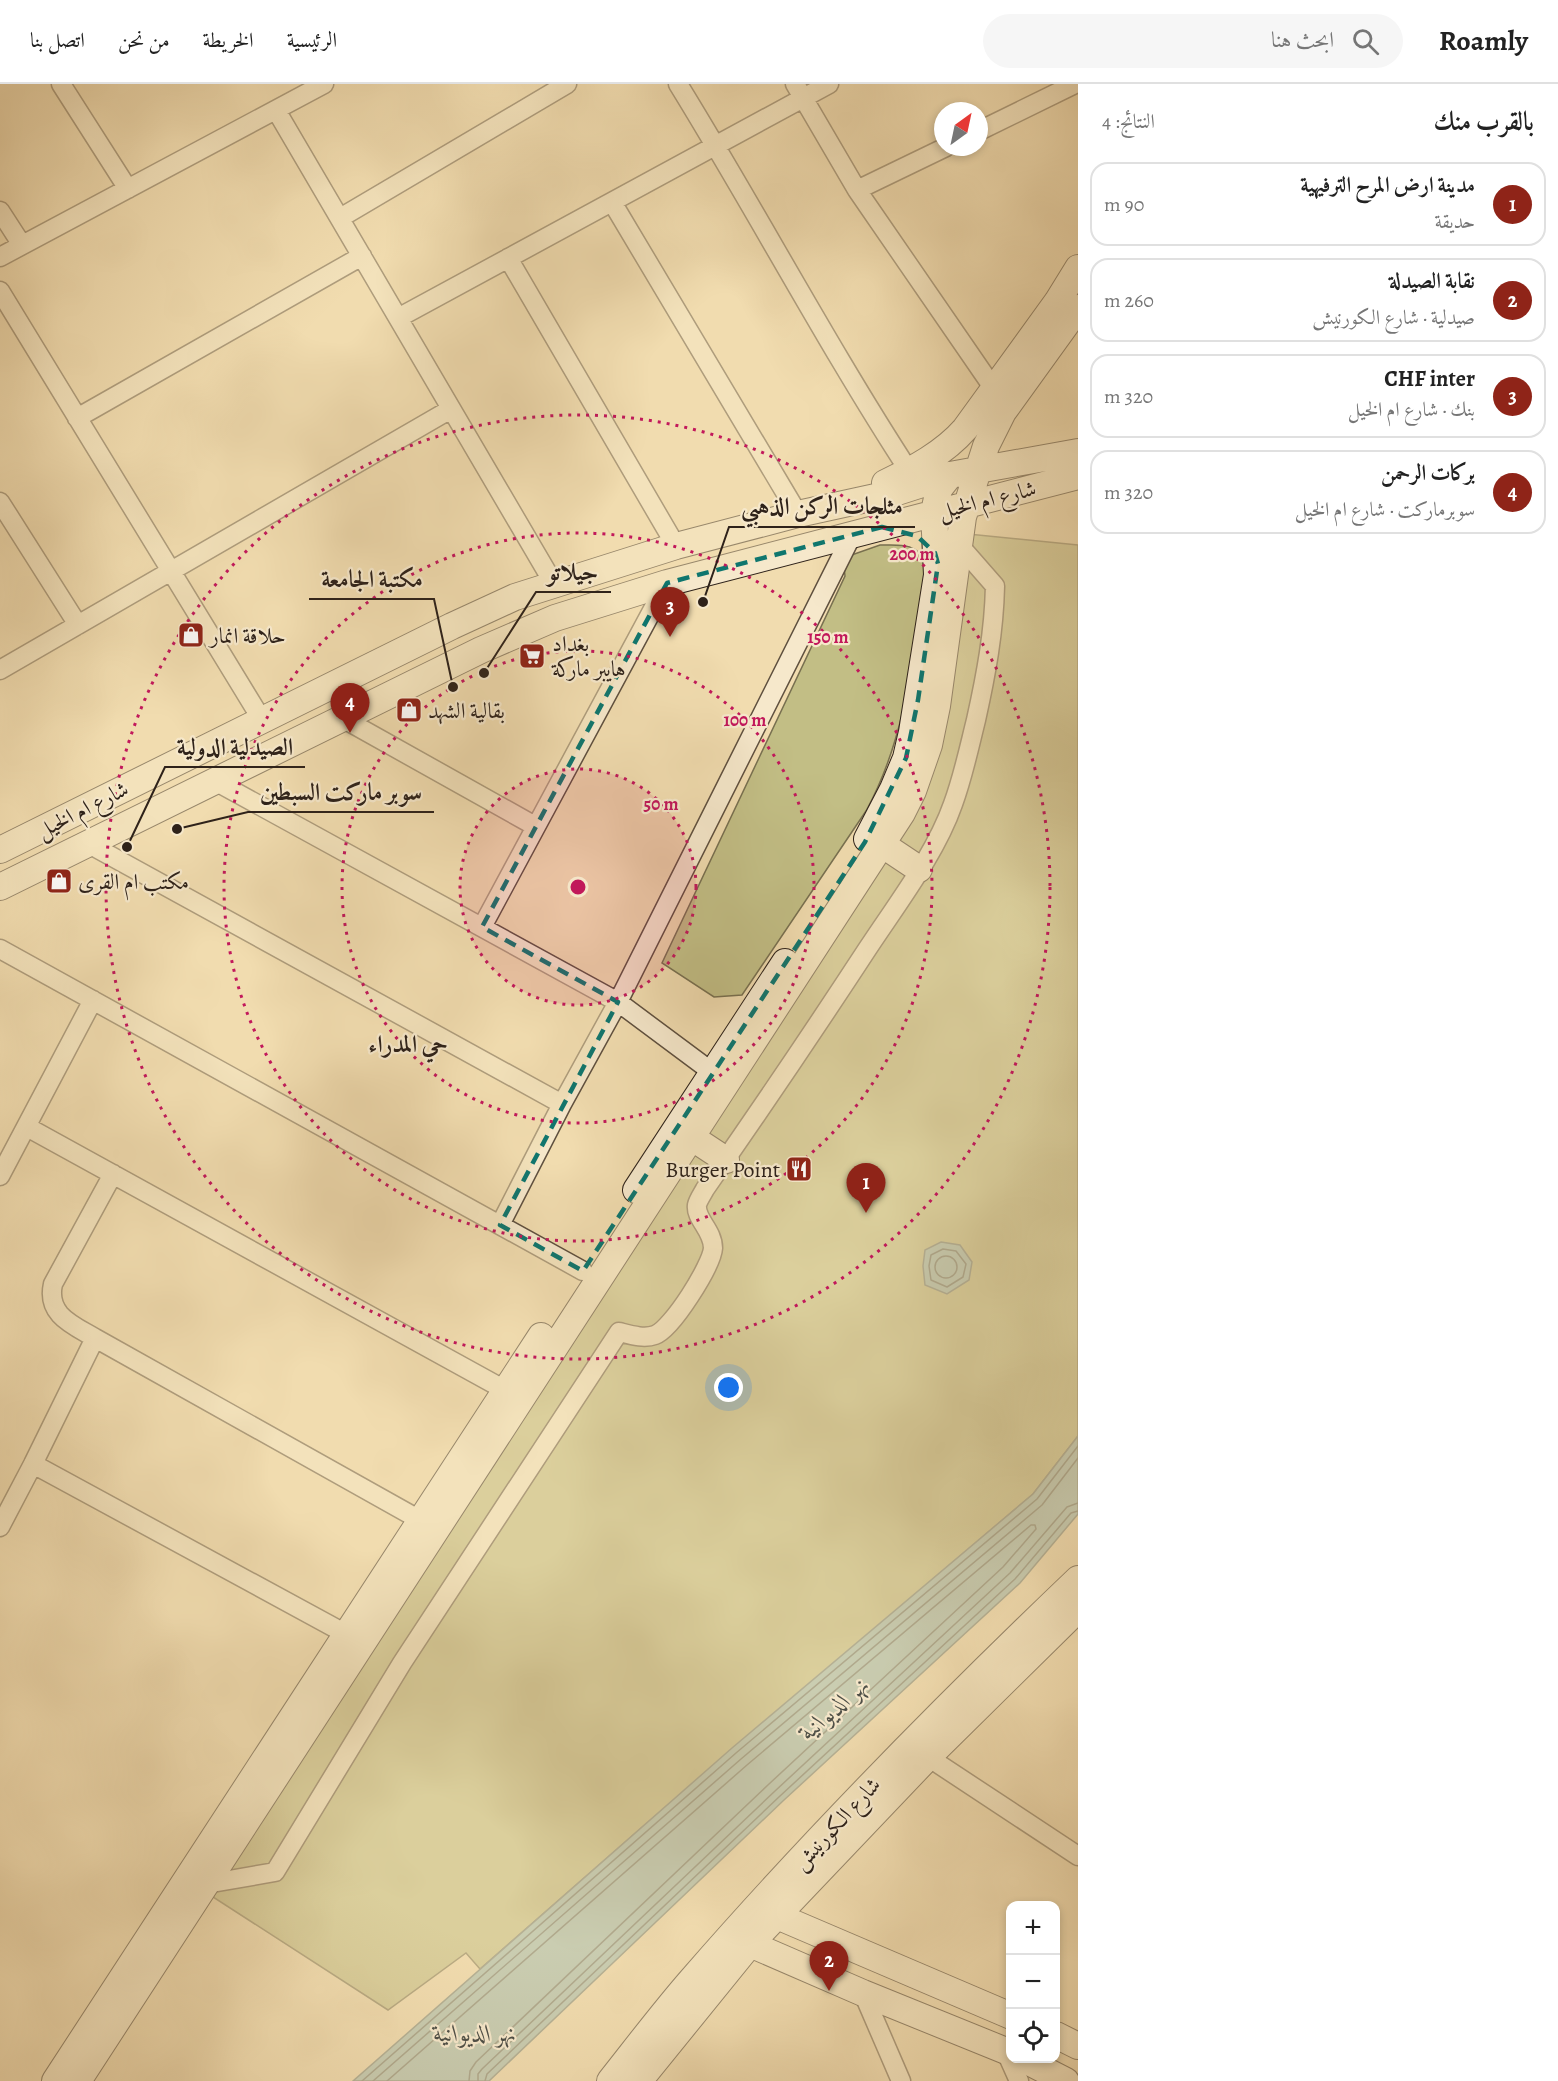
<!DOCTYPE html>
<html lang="ar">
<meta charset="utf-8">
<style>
:root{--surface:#fff;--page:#f6f6f6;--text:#222;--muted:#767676;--line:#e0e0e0;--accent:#8f2418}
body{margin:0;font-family:Alegreya,Amiri,serif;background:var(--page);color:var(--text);direction:rtl}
.controls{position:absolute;right:18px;bottom:18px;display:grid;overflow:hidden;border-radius:12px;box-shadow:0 3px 9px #0003}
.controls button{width:54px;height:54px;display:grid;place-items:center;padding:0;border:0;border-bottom:2px solid var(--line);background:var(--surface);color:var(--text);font:30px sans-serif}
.compass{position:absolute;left:934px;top:18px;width:54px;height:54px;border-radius:50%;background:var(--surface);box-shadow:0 3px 9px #0003;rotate:33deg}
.you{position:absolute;left:729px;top:1304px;width:21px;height:21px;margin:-15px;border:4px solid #fff;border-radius:50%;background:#1a73e8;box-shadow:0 0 0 9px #1a73e833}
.badge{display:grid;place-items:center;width:39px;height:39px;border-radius:50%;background:var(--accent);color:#fff;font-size:20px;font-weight:700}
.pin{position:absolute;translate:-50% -50px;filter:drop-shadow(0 2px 3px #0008)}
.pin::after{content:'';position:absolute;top:32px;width:21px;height:18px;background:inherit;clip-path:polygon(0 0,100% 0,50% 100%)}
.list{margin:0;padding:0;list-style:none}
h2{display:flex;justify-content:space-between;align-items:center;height:78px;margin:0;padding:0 24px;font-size:26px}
h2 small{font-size:20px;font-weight:400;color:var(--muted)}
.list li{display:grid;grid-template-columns:39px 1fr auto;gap:18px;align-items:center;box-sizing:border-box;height:84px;margin:0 12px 12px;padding:0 12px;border:2px solid var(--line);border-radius:18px}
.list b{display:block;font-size:22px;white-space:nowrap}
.list p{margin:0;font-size:20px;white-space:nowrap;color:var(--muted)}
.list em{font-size:20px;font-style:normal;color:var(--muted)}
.icon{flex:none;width:33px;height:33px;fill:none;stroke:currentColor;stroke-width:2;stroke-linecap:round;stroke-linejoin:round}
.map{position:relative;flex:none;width:1078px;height:1997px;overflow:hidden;direction:ltr}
header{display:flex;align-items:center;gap:36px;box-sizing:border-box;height:84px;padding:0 30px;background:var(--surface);border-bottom:2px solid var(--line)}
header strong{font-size:28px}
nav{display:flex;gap:33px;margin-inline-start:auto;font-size:21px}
.search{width:420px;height:54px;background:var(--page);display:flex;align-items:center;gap:15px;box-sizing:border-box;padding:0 21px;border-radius:33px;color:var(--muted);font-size:22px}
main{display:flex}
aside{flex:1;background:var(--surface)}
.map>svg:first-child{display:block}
</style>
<header>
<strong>Roamly</strong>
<div class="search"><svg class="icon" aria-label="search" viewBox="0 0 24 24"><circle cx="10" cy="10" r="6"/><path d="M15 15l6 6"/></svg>ابحث هنا</div>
<nav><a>الرئيسية</a><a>الخريطة</a><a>من نحن</a><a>اتصل بنا</a></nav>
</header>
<main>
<aside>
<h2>بالقرب منك<small>النتائج: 4</small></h2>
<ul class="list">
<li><span class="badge">1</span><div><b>مدينة ارض المرح الترفيهية</b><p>حديقة</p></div><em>90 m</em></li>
<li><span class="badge">2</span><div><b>نقابة الصيدلة</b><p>صيدلية · شارع الكورنيش</p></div><em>260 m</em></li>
<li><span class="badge">3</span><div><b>CHF inter</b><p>بنك · شارع ام الخيل</p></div><em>320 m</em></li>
<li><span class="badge">4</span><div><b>بركات الرحمن</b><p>سوبرماركت · شارع ام الخيل</p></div><em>320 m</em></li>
</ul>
</aside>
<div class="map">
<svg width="1078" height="1997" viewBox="0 0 1078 1997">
<rect width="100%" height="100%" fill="#f1dcaf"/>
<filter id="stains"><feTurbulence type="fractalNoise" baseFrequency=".00333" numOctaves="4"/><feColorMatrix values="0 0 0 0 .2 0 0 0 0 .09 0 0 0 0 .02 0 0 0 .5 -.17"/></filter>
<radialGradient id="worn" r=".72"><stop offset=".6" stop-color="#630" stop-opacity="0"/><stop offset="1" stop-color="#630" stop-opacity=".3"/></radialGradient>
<path fill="#c2be85" stroke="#787050" stroke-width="1.5" d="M968,450l110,11v891l-45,58 -393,335 -160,140 -14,-16 -78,57 -175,-113 62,-99 635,-974z
M880,461c21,0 35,-3 47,18 -13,84 -19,172 -61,248l-124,184 -28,2 -52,-34 183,-387 -2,-18z"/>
<path fill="#9cbab3" stroke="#707d76" stroke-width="1.5" d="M941,1158l19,3 12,17 -3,18 -22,14 -22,-9 -2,-19 2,-16z
M1078,1352v78l-58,69 -236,217 -295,281h-136l379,-333 301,-254z"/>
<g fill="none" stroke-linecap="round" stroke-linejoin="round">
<path stroke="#656e66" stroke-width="1.5" d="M943,1165l13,2 10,13 -3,13 -16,10 -16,-7 -2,-14 2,-11z
M935 1183a11 11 0 1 1 22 0a11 11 0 1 1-22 0Z
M362,1997l374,-328 301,-254 41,-53
M373,1997l368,-322 301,-254 36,-47
M387,1997l360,-316 284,-240h4l1,4 -33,38 -234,217 -293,278 -6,9 -1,10
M478,1997v-7l4,-5 293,-278 235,-218 57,-66 11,-4
M485,1997l2,-7 293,-278 235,-217 56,-66 7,-2"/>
<defs>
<path id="street" d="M61,0l67,105
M678,0c79,128 149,261 231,387
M795,0l62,106 137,199
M276,26l278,474
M979,47l96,-47
M857,106l89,-43
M612,118l186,312
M0,127l22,34
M340,134l227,-134
M0,173l324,-173
M508,174l168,288
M0,207l262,429
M398,234l431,-234
M77,334l285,-162
M0,418l78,123
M0,586l451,-261
M342,634l193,108
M215,697l403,221 94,70
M89,760l473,260
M482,843l185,-344
M0,865l583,322
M27,1043l478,263
M113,1090l-60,110c-7,31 20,41 42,54l325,182
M0,1092l93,-176
M500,1141l62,-121 56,-102 234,-467
M33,1380l313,170
M0,1443l33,-63 62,-126
M928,1673l150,99
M206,1800l69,-12 127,-209 217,-331c12,3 25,7 36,3 17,-6 57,-70 58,-87 0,-18 -18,-29 -16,-43 1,-5 6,-12 8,-16 56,-80 110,-160 163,-241 29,-44 68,-95 85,-144 10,-27 16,-56 23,-84 10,-45 18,-88 19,-134l-35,-40
M863,1909l38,88
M1006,1968l13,29"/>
<path id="secondary" d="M885,399c29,-14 59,-30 80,-54l92,-127 21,-34
M867,755l26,-50 13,-31 6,-26 25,-157 -3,-63 5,-23 11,-14
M883,761l36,24
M0,766l452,-224 63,-29 161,-51 122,-32 96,-21 56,-18 128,-23
M0,803l481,-237 74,-32 112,-35 411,-107
M691,1053l35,23
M636,1106l149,-228
M765,1822l12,10 234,100
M739,1852l11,8 113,49 148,60
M1056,1951l22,11
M1021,1974l45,23
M55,1997l486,-745
M78,1997l824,-1268 11,-22 16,-46 8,-39 26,-189 23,-71 17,-34 75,-104
M610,1997c27,-34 54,-70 83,-103 121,-139 251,-271 385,-399
M639,1997l111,-137 178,-187 150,-148"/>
</defs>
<use href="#street" stroke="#5f503f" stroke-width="21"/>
<use href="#secondary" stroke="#2e221a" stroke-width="28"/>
<use href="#street" stroke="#f6e8cb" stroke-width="18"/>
<use href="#secondary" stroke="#f6e8cb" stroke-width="26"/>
</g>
<path d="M0 0H1078V1997H0ZM882,443l35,9 18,17 3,11 -20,136 -12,58 -41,84 -282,429 -83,-46 118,-223 -136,-75 185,-344z" fill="#f1dcaf" fill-opacity=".55" fill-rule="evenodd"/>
<path fill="none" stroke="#0f766e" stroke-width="4.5" stroke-dasharray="12 8" stroke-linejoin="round" d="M882,443l35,9 18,17 3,11 -20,136 -12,58 -41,84 -282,429 -83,-46 118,-223 -136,-75 185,-344z"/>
<circle cx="578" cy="803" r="118" fill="#c2185b" fill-opacity=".12"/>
<g fill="none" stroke="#c2185b" stroke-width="3" stroke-dasharray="3 6">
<circle cx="578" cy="803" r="118"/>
<circle cx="578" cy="803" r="236"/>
<circle cx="578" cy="803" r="354"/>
<circle cx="578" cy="803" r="472"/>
</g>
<defs>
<symbol id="shop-square" viewBox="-11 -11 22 22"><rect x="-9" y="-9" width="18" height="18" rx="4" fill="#8f2418" stroke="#f6e8cb"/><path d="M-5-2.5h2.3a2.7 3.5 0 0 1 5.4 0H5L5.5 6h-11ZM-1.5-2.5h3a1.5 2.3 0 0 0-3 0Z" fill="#fff"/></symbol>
<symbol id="supermarket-square" viewBox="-11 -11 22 22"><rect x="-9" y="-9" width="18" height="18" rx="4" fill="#8f2418" stroke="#f6e8cb"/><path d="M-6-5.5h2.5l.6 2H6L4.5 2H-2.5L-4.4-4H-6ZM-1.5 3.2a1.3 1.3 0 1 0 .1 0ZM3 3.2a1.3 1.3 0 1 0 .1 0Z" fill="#fff"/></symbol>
<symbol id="restaurant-square" viewBox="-11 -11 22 22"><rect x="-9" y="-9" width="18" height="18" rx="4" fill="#8f2418" stroke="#f6e8cb"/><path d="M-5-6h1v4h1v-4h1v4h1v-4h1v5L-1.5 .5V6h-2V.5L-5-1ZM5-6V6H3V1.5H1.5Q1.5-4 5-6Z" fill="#fff"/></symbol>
</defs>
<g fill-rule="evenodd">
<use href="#shop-square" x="176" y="536" width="30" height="30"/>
<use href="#supermarket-square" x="517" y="557" width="30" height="30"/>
<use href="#shop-square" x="394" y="611" width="30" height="30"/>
<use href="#shop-square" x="44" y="782" width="30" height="30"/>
<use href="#restaurant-square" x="784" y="1070" width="30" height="30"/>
</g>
<g text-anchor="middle" stroke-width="4.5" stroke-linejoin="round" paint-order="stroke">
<g font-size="22" fill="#2e221a" stroke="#f6e8cb">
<text transform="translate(987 415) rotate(-14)" y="8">شارع ام الخيل</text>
<text transform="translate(82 725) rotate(-27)" y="8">شارع ام الخيل</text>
<text transform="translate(836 1739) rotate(-47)" y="8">شارع الكورنيش</text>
</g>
<g font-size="22" fill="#2e221a" stroke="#f6e8cb" text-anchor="start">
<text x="210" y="559">حلاقة انمار</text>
<text x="552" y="567">بغداد<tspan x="552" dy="25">هايبر ماركة</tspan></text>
<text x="428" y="634">بقالية الشهد</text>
<text x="78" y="805">مكتب ام القرى</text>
<text x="780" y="1093" text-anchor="end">Burger Point</text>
</g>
<g font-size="24" font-weight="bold" fill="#2e221a" stroke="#f6e8cb">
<text x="408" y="968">حي المدراء</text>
</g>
<g font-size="24" font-style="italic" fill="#4f5048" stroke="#f6e8cb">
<text transform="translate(834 1624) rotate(-41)" y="8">نهر الديوانية</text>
<text x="475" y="1957">نهر الديوانية</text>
</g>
</g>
<circle cx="578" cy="803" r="9" fill="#c2185b" stroke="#f6e8cb" stroke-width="3"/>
<g font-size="18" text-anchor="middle" font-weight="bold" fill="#c2185b" stroke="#f6e8cb" stroke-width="4.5" stroke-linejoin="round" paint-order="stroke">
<text x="912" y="476">200 m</text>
<text x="828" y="559">150 m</text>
<text x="745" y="642">100 m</text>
<text x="661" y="726">50 m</text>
</g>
<path fill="none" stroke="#2e221a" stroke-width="2" d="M703 518L729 443H915M484 589L536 508H611M453 603L434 515H309M127 763L165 683H305M177 745L248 728H434"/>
<g fill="#2e221a" stroke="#f6e8cb" stroke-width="2">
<circle cx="703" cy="518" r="6"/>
<circle cx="484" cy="589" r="6"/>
<circle cx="453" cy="603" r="6"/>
<circle cx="127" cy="763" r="6"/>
<circle cx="177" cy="745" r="6"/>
</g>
<g font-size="24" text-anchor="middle" font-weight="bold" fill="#2e221a" stroke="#f6e8cb" stroke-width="4.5" stroke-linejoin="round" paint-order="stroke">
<text x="822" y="430">مثلجات الركن الذهبي</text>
<text x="573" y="496">جيلاتو</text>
<text x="372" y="503">مكتبة الجامعة</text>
<text x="235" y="671">الصيدلية الدولية</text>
<text x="341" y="716">سوبر ماركت السبطين</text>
</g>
<rect width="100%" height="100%" filter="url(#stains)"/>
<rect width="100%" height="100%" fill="url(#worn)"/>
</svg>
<div class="controls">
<button>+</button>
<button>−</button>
<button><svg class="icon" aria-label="locate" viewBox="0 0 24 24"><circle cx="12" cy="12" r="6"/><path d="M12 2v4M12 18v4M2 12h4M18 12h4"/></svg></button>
</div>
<svg class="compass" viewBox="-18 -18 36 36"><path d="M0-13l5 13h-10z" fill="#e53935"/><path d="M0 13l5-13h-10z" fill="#767676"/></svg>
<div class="you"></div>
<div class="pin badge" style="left:866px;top:1129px">1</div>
<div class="pin badge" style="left:829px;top:1907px">2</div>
<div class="pin badge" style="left:670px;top:553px">3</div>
<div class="pin badge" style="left:350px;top:649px">4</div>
</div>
</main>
